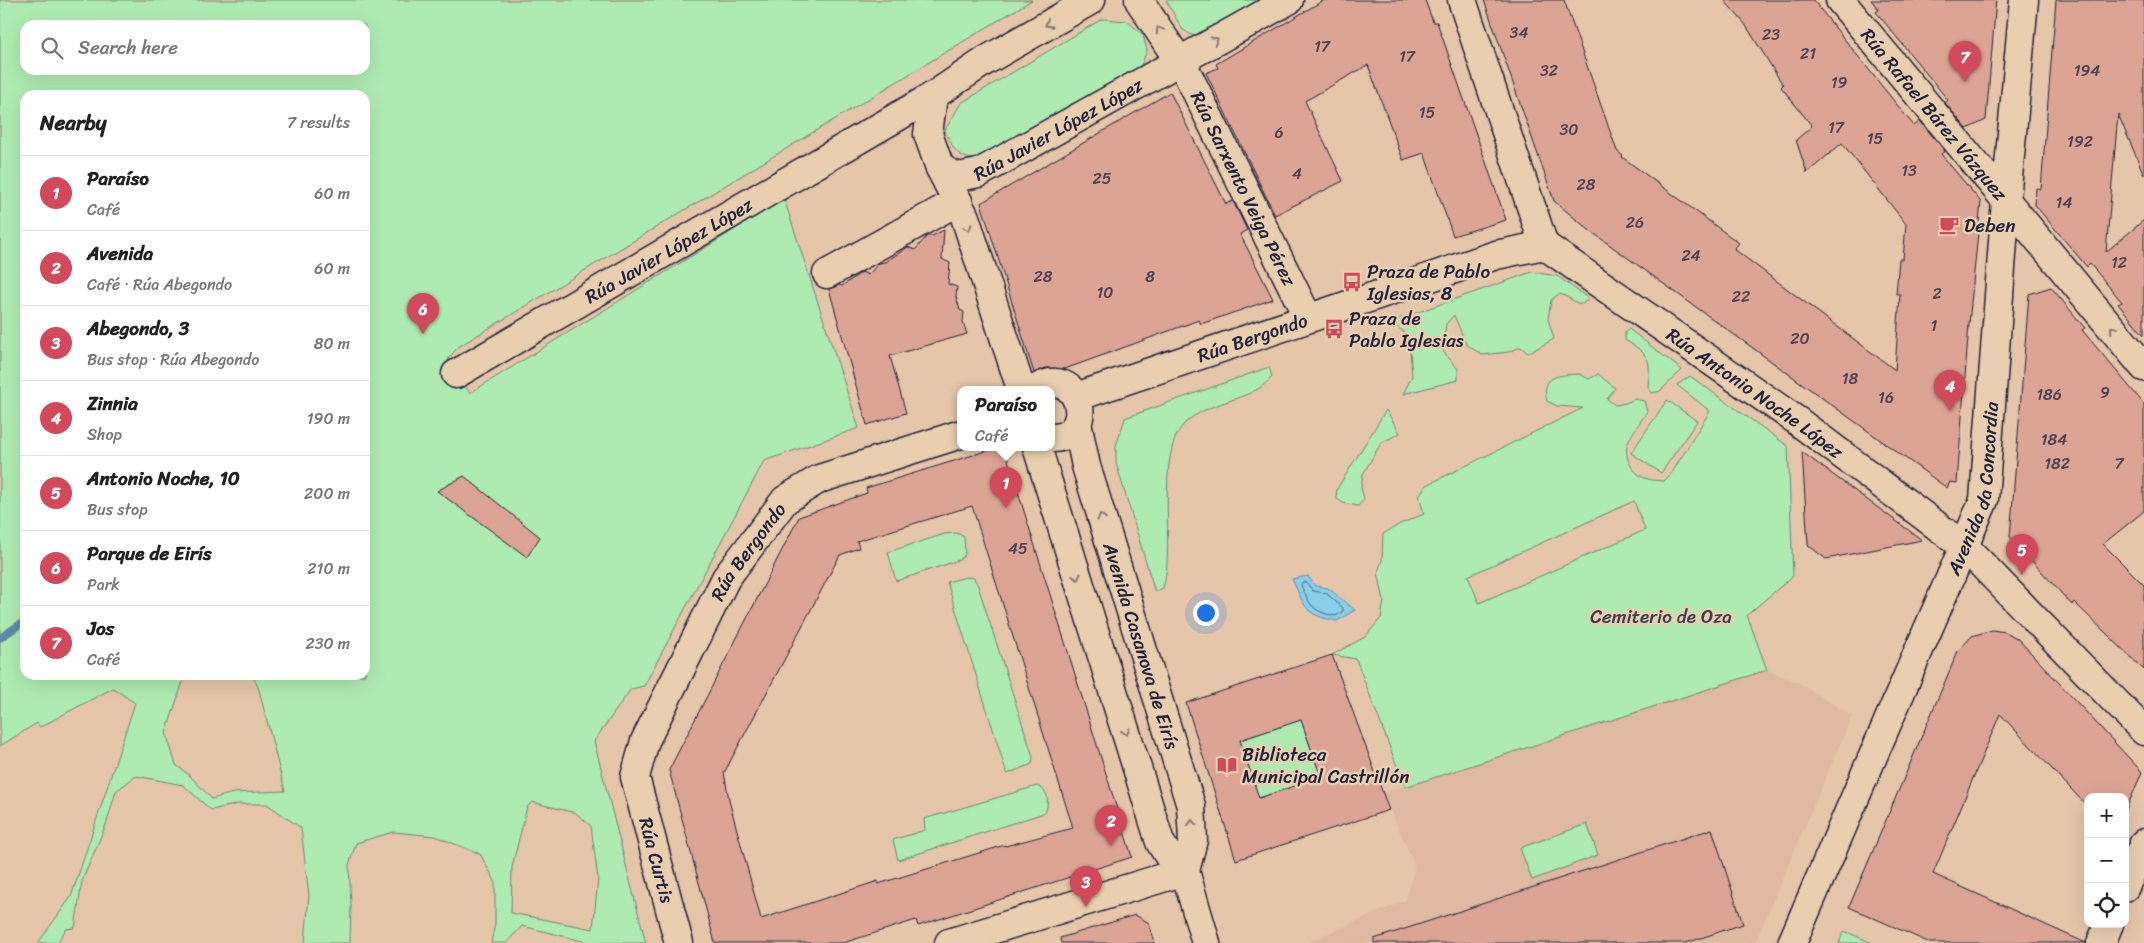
<!DOCTYPE html>
<meta charset="utf-8">
<style>
:root{--surface:#fff;--page:#f6f6f6;--text:#222;--muted:#767676;--line:#e0e0e0;--accent:#d1495b}
body{margin:0;font-family:Sriracha,sans-serif;background:var(--page);color:var(--text)}
.controls{position:absolute;right:15px;bottom:15px;display:grid;overflow:hidden;border-radius:10px;box-shadow:0 5px 20px #0002}
.controls button{width:45px;height:45px;display:grid;place-items:center;padding:0;border:0;border-bottom:1px solid var(--line);background:var(--surface);color:var(--text);font:25px sans-serif}
.you{position:absolute;left:1205px;top:612px;width:18px;height:18px;margin:-12px;border:4px solid #fff;border-radius:50%;background:#1a73e8;box-shadow:0 0 0 8px #1a73e833}
.badge{display:grid;place-items:center;width:32px;height:32px;border-radius:50%;background:var(--accent);color:#fff;font-size:16px;font-weight:700}
.pin{position:absolute;translate:-50% -41px;filter:drop-shadow(0 1px 2px #0008)}
.pin::after{content:'';position:absolute;top:26px;width:18px;height:15px;background:inherit;clip-path:polygon(0 0,100% 0,50% 100%)}
.popup{position:absolute;left:957px;top:386px;width:98px;height:65px;box-sizing:border-box;display:grid;place-content:center;border-radius:10px;background:var(--surface);filter:drop-shadow(0 1px 4px #0005);font-size:16px;white-space:nowrap;color:var(--muted)}
.popup b{font-size:19px;color:var(--text)}
.popup::after{content:'';position:absolute;left:50%;top:100%;margin-left:-10px;border:10px solid transparent;border-top-color:var(--surface)}
.list{margin:0;padding:0;list-style:none}
h2{display:flex;justify-content:space-between;align-items:center;height:65px;margin:0;padding:0 20px;font-size:21px}
h2 small{font-size:16px;font-weight:400;color:var(--muted)}
.list li{display:grid;grid-template-columns:32px 1fr auto;gap:15px;align-items:center;box-sizing:border-box;height:75px;padding:0 20px;border-top:1px solid var(--line)}
.list b{display:block;font-size:19px;white-space:nowrap}
.list p{margin:0;font-size:16px;white-space:nowrap;color:var(--muted)}
.list em{font-size:16px;font-style:normal;color:var(--muted)}
.icon{flex:none;width:28px;height:28px;fill:none;stroke:currentColor;stroke-width:2;stroke-linecap:round;stroke-linejoin:round}
.map{position:relative;flex:none;width:2144px;height:943px;overflow:hidden}
.search{position:absolute;background:var(--surface);box-shadow:0 5px 20px #0002;left:20px;top:20px;width:350px;height:55px;display:flex;align-items:center;gap:12px;box-sizing:border-box;padding:0 18px;border-radius:15px;color:var(--muted);font-size:19px}
.panel{position:absolute;background:var(--surface);box-shadow:0 5px 20px #0002;left:20px;top:90px;width:350px;height:590px;border-radius:15px}
.map>svg:first-child{display:block}
</style>
<div class="map">
<svg width="2144" height="943" viewBox="0 0 2144 943">
<rect width="100%" height="100%" fill="#e6c6ab"/>
<filter id="ink" filterUnits="userSpaceOnUse"><feTurbulence type="fractalNoise" baseFrequency=".02" numOctaves="2"/><feDisplacementMap in="SourceGraphic" scale="10" xChannelSelector="R" yChannelSelector="G"/><feConvolveMatrix kernelMatrix="1 2 1 2 8 2 1 2 1" color-interpolation-filters="sRGB"/></filter>
<g filter="url(#ink)">
<path fill="#dfb9a2" d="M1767,670l30,12 55,34 -97,227h-449l100,-43 9,-34 -32,-73z"/>
<path fill="#aeebb2" stroke="#688676" fill-rule="evenodd" d="M0,0h1032l-574,347 -10,12 22,34 314,-194 75,229 -95,33 -120,225 -13,3 -37,52 52,202h-55l-69,-17 -16,17h-15l4,-19v-43l-15,-27 -45,-18 -42,-4 -37,11 -7,22 2,41 -1,37h-45l4,-47 -8,-68 -34,-24h-28l-28,6 -28,-25 -47,-9 -20,15 -9,31 -25,59 -7,47 -9,1 -9,14h-19l33,-46 64,-194 -22,-15 -73,39 -3,-4 -37,23zM25,25h340v45h-340zM25,95h340v580h-112l6,15 26,101 -52,2 -21,6 -23,-24 -13,-10 -10,-32 19,-58h-160zM532,802l44,11 15,13 7,53 -5,50 -82,-16 1,-46 15,-60z
M1166,0h94l-64,38 -14,-9z
M1102,19l25,2 16,14 4,15 -7,18 -154,92c-28,-1 -30,-5 -41,-30l16,-27z
M1532,272l25,4 32,23 -7,5c-9,-1 -13,-8 -23,-10l-8,6 -3,19 6,20 -26,14 -7,-6 -13,5 -26,3 -16,-11 -12,-29 -8,9 -4,26 16,19v11l-55,14 9,-18 -2,-26 -7,-19 -13,-9z
M1629,329l53,41 -22,21 -8,2 -4,-6c3,-28 2,-32 -23,-47v-8z
M1269,367l3,10c-4,4 -9,9 -14,12 -23,13 -53,15 -73,34 -31,30 -9,123 -22,165l-8,4 -39,-129v-17l9,-28z
M1579,374l10,5 9,-5 17,14 -8,11 8,6 11,-2 9,-4 9,2 3,10c-5,9 -12,18 -17,27 -9,15 1,37 18,41 5,2 11,1 16,2l7,-7 39,-63 -33,-26 13,-9 98,70 5,130 -46,39 20,55 -362,117 -49,-128 -24,-4 33,-18 16,-19 3,-17 -6,-29 4,-12 1,-26 17,-10 24,-10 -5,-19 8,-10 156,-77 -26,-2 -10,-5c-7,-26 12,-26 32,-27zM1634,501l11,29 -166,73 -11,-27z
M1667,400l30,21 -36,52 -30,-20z
M1386,410l14,23 -19,10 -18,31 -2,14 3,11 -6,7 -15,-3 -7,-5 1,-9z
M957,533l7,4 1,18 -6,5 -63,21 -8,-29 57,-18z
M966,577l8,1 4,8 55,171 -1,7 -25,10 -60,-192z
M1301,720l20,57 -62,21 -19,-58z
M1037,786c11,4 12,14 9,25l-5,3 -143,46 -5,-20 32,-10 -1,-11z
M1587,824l11,31 -66,25 -12,-32z
M1844,931l28,12h-33z"/>
<path fill="#88cfe9" stroke="#5f8aa3" d="M1308,576l7,10 13,2 27,22 -18,11c-33,-6 -31,-13 -45,-42z"/>
<g fill="none" stroke-linecap="round" stroke-linejoin="round">
<path stroke="#4b6781" stroke-width="1" d="M1303,582h3l7,9 13,2 17,15v3l-7,5c-23,-4 -26,-10 -35,-31z"/>
<path stroke="#5f8aa3" stroke-width="8" d="M0,638l25,-17"/>
</g>
<path fill="#dca495" stroke="#22223b" fill-rule="evenodd" d="M1324,0h101l8,22h4l69,198 -53,16 -29,-83 -21,7 -35,-95 -63,36 38,80 -68,34 -69,-142 12,-5 -2,-4z
M1484,0h80l53,151 6,5 -1,1 117,86 -5,6 161,121 5,-76h-4l3,-35h4l3,-35 -64,-81 -35,30 -11,-33 16,-14 -31,-39 2,-2 -38,-61 -21,-24h89l101,126 6,-5 25,30 -4,3 40,48 -12,122 -12,159 -7,-1 -3,6 -358,-258 -35,-29z
M1871,0h125l-10,120 -19,9 -22,-26 3,-3 -72,-88 3,-2z
M2056,0h88v175l-26,-61 -12,138 38,-32v115l-26,-31 4,-2 -32,-38 -3,3 -52,-62 1,-17 5,1z
M1170,92l56,112 7,-3 14,29 -7,4 33,65 -72,25 -2,-4 -134,49 -19,-1 -12,5 -53,-170z
M944,230l-2,29 8,4 -2,21 9,3 -1,10 4,13 4,2 -1,10 4,12 -77,22 16,57 -39,12 -38,-136 10,-4 3,1 20,-14 6,3 11,-12 6,-1 23,-15 7,3 12,-14h5z
M2051,287l34,41 -3,2 62,74v107l-41,33 41,41v85l-70,-68 -2,3 -62,-68 19,-243z
M999,447h5l128,410 -214,69 -2,-6 -73,23h-128l-46,-173 130,-253 68,-24 -1,-5zM972,506l101,322 -68,18v-1l-127,39v-3l-117,38 -31,-115 -6,-31 116,-218 19,-7 -2,-7z
M1802,452l64,47 56,41 -96,19 -18,-14z
M464,476l76,61 -13,20 -90,-66z
M1992,630l14,2 12,7 124,133 -17,40v-15h-37v10l-88,-93 -67,160 153,69h-156l-81,-36 109,-256 14,-15z
M1332,655l57,155 -153,50 -50,-157zM1301,720l20,57 -62,21 -19,-58z
M1712,829l31,95 -57,19h-312v-4z
M1135,915l14,8 6,20h-94l-1,-5z"/>
<g fill="none" stroke-linecap="round" stroke-linejoin="round">
<defs>
<g id="minor">
<path id="s1" d="M1139,0l48,73 121,245"/>
<path id="s2" d="M1462,0l82,245 252,175 169,127 179,184"/>
<path id="s3" d="M1840,0l304,367"/>
<path id="s4" d="M940,168l18,9 21,-4 310,-173"/>
<path d="M827,274l131,-73"/>
<path id="s5" d="M456,374l477,-278"/>
<path d="M1021,389l-56,-172 -25,-49 -12,-34 5,-38 52,-35 106,-61"/>
<path d="M1036,389c43,-28 64,49 15,49"/>
<path id="s6" d="M1076,397l420,-142 48,-10"/>
<path id="s7" d="M1077,423l9,43 105,340 2,34 -8,31 21,72"/>
<path d="M1037,447l123,395 8,13 17,16"/>
<path d="M2125,887l19,-44"/>
<path id="s8" d="M679,943l-44,-166 10,-36 81,-163 59,-78 34,-21 142,-45"/>
<path d="M949,943l236,-72"/>
<path id="s9" d="M1792,943l192,-443 22,-300 18,-200"/>
<path d="M2101,943l8,-19"/>
</g>
</defs>
<use href="#minor" stroke="#22223b" stroke-width="31"/>
<use href="#minor" stroke="#e9ceb0" stroke-width="28"/>
</g>
<defs><path id="oneway-chevron" d="M-2-3.5L2.5 0L-2 3.5" fill="none" stroke-width="1.6" stroke-linecap="round" stroke-linejoin="round" transform="scale(1.25)"/></defs>
<g stroke="#867876">
<use href="#oneway-chevron" transform="translate(1048 24) rotate(150)"/>
<use href="#oneway-chevron" transform="translate(1159 30) rotate(-124)"/>
<use href="#oneway-chevron" transform="translate(1215 40) rotate(-29)"/>
<use href="#oneway-chevron" transform="translate(968 228) rotate(72)"/>
<use href="#oneway-chevron" transform="translate(2113 329) rotate(-130)"/>
<use href="#oneway-chevron" transform="translate(1101 517) rotate(-107)"/>
<use href="#oneway-chevron" transform="translate(1077 577) rotate(73)"/>
<use href="#oneway-chevron" transform="translate(1126 732) rotate(73)"/>
<use href="#oneway-chevron" transform="translate(1192 823) rotate(-93)"/>
</g>
</g>
<defs>
<symbol id="cafe-bare" viewBox="-9 -9 18 18"><path d="M-5.5-4.5H6V0H3Q3 3.5 0 3.5H-2.5Q-5.5 3.5-5.5 0ZM3-3.2v2h1.7v-2ZM-6 4.5H4V6H-6Z" fill="#d1495b" stroke="#e9ceb0" stroke-width="2.5" paint-order="stroke"/></symbol>
<symbol id="bus-bare" viewBox="-9 -9 18 18"><path d="M-5-6H5V4H4V6H2V4H-2V6H-4V4H-5ZM-3.5-4V0h7V-4ZM-3.5 1.2v1.5H-2V1.2ZM2 1.2v1.5H3.5V1.2Z" fill="#d1495b" stroke="#e9ceb0" stroke-width="2.5" paint-order="stroke"/></symbol>
<symbol id="library-bare" viewBox="-9 -9 18 18"><path d="M-6-4Q-3-5.5-.7-3.5V5Q-3 3-6 4ZM6-4Q3-5.5 .7-3.5V5Q3 3 6 4Z" fill="#d1495b" stroke="#e9ceb0" stroke-width="2.5" paint-order="stroke"/></symbol>
</defs>
<g fill-rule="evenodd">
<use href="#cafe-bare" x="1935" y="211" width="28" height="28"/>
<use href="#bus-bare" x="1338" y="268" width="28" height="28"/>
<use href="#bus-bare" x="1320" y="315" width="28" height="28"/>
<use href="#library-bare" x="1213" y="751" width="28" height="28"/>
</g>
<g text-anchor="middle" stroke-width="5" stroke-linejoin="round" paint-order="stroke">
<g font-size="16" fill="#504252">
<text x="1519" y="38">34</text>
<text x="1771" y="40">23</text>
<text x="1322" y="52">17</text>
<text x="1808" y="59">21</text>
<text x="1407" y="62">17</text>
<text x="1549" y="76">32</text>
<text x="2087" y="76">194</text>
<text x="1839" y="88">19</text>
<text x="1427" y="118">15</text>
<text x="1836" y="133">17</text>
<text x="1569" y="135">30</text>
<text x="1279" y="138">6</text>
<text x="1875" y="144">15</text>
<text x="2080" y="147">192</text>
<text x="1909" y="176">13</text>
<text x="1297" y="179">4</text>
<text x="1102" y="184">25</text>
<text x="1586" y="190">28</text>
<text x="2064" y="208">14</text>
<text x="1635" y="228">26</text>
<text x="1691" y="261">24</text>
<text x="2119" y="268">12</text>
<text x="1043" y="282">28</text>
<text x="1150" y="282">8</text>
<text x="1105" y="298">10</text>
<text x="1937" y="299">2</text>
<text x="1741" y="302">22</text>
<text x="1934" y="331">1</text>
<text x="1800" y="344">20</text>
<text x="1850" y="384">18</text>
<text x="2105" y="398">9</text>
<text x="2049" y="400">186</text>
<text x="1886" y="403">16</text>
<text x="2054" y="445">184</text>
<text x="2057" y="469">182</text>
<text x="2119" y="469">7</text>
<text x="1018" y="554">45</text>
</g>
<g font-size="19" fill="#22223b" stroke="#e9ceb0">
<text dy="7" stroke="none"><textPath href="#s3" startOffset="148">Rúa Rafael Bárez Vázquez</textPath></text>
<text dy="7" stroke="none"><textPath href="#s4" startOffset="132">Rúa Javier López López</textPath></text>
<text dy="7" stroke="none"><textPath href="#s1" startOffset="216">Rúa Sarxento Veiga Pérez</textPath></text>
<text dy="7" stroke="none"><textPath href="#s5" startOffset="246">Rúa Javier López López</textPath></text>
<text dy="7" stroke="none"><textPath href="#s6" startOffset="186">Rúa Bergondo</textPath></text>
<text dy="7" stroke="none"><textPath href="#s2" startOffset="516">Rúa Antonio Noche López</textPath></text>
<text dy="7" stroke="none"><textPath href="#s9" startOffset="492">Avenida da Concordia</textPath></text>
<text dy="7" stroke="none"><textPath href="#s8" startOffset="425">Rúa Bergondo</textPath></text>
<text dy="7" stroke="none"><textPath href="#s7" startOffset="232">Avenida Casanova de Eirís</textPath></text>
<text transform="translate(657 860) rotate(75)" y="7">Rúa Curtis</text>
</g>
<g font-size="19" fill="#22223b" stroke="#e9ceb0" text-anchor="start">
<text x="1964" y="232">Deben</text>
<text x="1367" y="278">Praza de Pablo<tspan x="1367" dy="22">Iglesias, 8</tspan></text>
<text x="1349" y="325">Praza de<tspan x="1349" dy="22">Pablo Iglesias</tspan></text>
<text x="1242" y="761">Biblioteca<tspan x="1242" dy="22">Municipal Castrillón</tspan></text>
</g>
<g font-size="19" fill="#37404d" stroke="#e9ceb0">
<text x="1661" y="623">Cemiterio de Oza</text>
</g>
</g>
</svg>
<div class="controls">
<button>+</button>
<button>−</button>
<button><svg class="icon" aria-label="locate" viewBox="0 0 24 24"><circle cx="12" cy="12" r="6"/><path d="M12 2v4M12 18v4M2 12h4M18 12h4"/></svg></button>
</div>
<div class="you"></div>
<div class="pin badge" style="left:1006px;top:508px">1</div>
<div class="popup"><b>Paraíso</b>Café</div>
<div class="pin badge" style="left:1111px;top:846px">2</div>
<div class="pin badge" style="left:1086px;top:907px">3</div>
<div class="pin badge" style="left:1950px;top:411px">4</div>
<div class="pin badge" style="left:2022px;top:575px">5</div>
<div class="pin badge" style="left:423px;top:334px">6</div>
<div class="pin badge" style="left:1965px;top:82px">7</div>
<div class="search"><svg class="icon" aria-label="search" viewBox="0 0 24 24"><circle cx="10" cy="10" r="6"/><path d="M15 15l6 6"/></svg>Search here</div>
<section class="panel">
<h2>Nearby<small>7 results</small></h2>
<ul class="list">
<li><span class="badge">1</span><div><b>Paraíso</b><p>Café</p></div><em>60 m</em></li>
<li><span class="badge">2</span><div><b>Avenida</b><p>Café · Rúa Abegondo</p></div><em>60 m</em></li>
<li><span class="badge">3</span><div><b>Abegondo, 3</b><p>Bus stop · Rúa Abegondo</p></div><em>80 m</em></li>
<li><span class="badge">4</span><div><b>Zinnia</b><p>Shop</p></div><em>190 m</em></li>
<li><span class="badge">5</span><div><b>Antonio Noche, 10</b><p>Bus stop</p></div><em>200 m</em></li>
<li><span class="badge">6</span><div><b>Parque de Eirís</b><p>Park</p></div><em>210 m</em></li>
<li><span class="badge">7</span><div><b>Jos</b><p>Café</p></div><em>230 m</em></li>
</ul>
</section>
</div>
